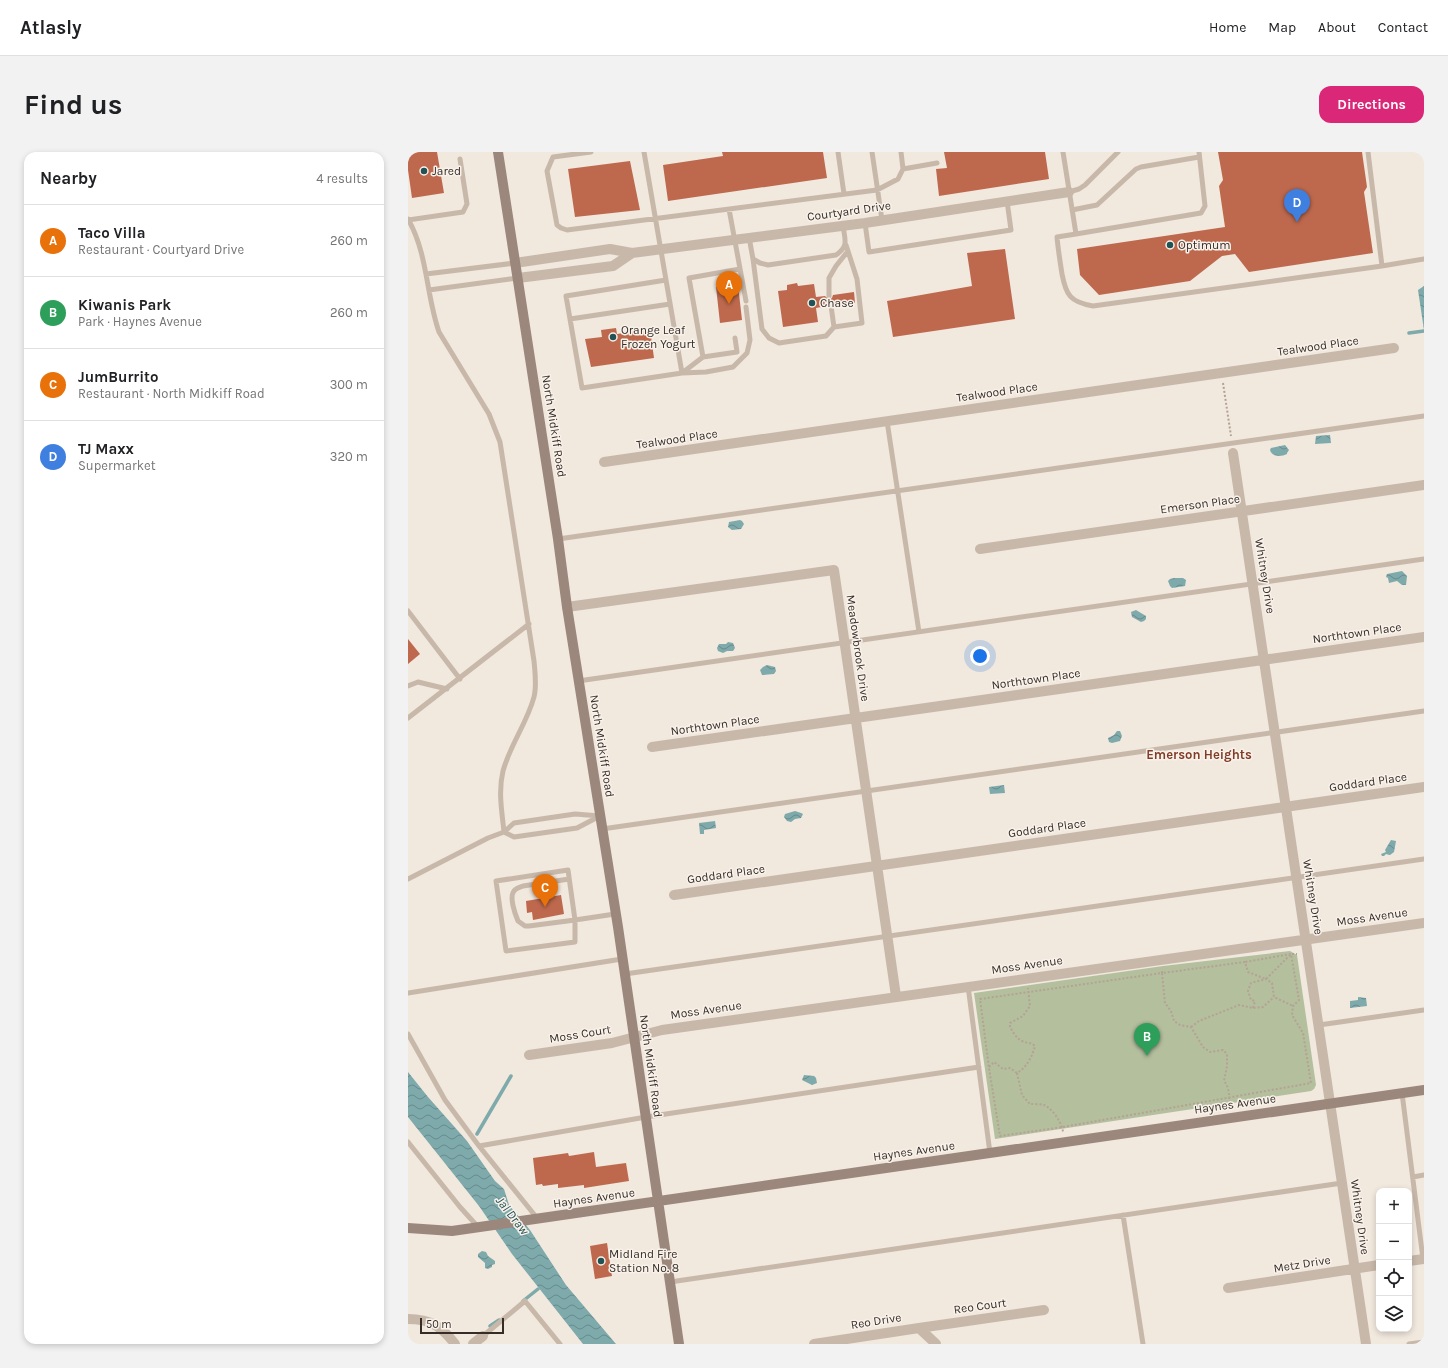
<!DOCTYPE html>
<meta charset="utf-8">
<style>
:root{--surface:#fff;--page:#f2f2f2;--text:#202124;--muted:#757577;--line:#e0e0e0;--accent:#db2777}
body{margin:0;font-family:Karla,sans-serif;background:var(--page);color:var(--text)}
.controls{position:absolute;right:12px;bottom:12px;display:grid;overflow:hidden;border-radius:8px;box-shadow:0 2px 6px #0003}
.controls button{width:36px;height:36px;display:grid;place-items:center;padding:0;border:0;border-bottom:1px solid var(--line);background:var(--surface);color:var(--text);font:20px sans-serif}
.scale{position:absolute;left:12px;bottom:10px;width:84px;box-sizing:border-box;padding-left:4px;border:2px solid #362d29;border-top:0;font-size:11px;line-height:14px;white-space:nowrap;color:#362d29;-webkit-text-stroke:3px #f9f2ea;paint-order:stroke}
.you{position:absolute;left:572px;top:504px;width:14px;height:14px;margin:-10px;border:3px solid #fff;border-radius:50%;background:#1a73e8;box-shadow:0 0 0 6px #1a73e833}
.badge{display:grid;place-items:center;width:26px;height:26px;border-radius:50%;background:var(--accent);color:#fff;font-size:13px;font-weight:700}
.pin{position:absolute;translate:-50% -33px;filter:drop-shadow(0 1px 2px #0008)}
.pin::after{content:'';position:absolute;top:21px;width:14px;height:12px;background:inherit;clip-path:polygon(0 0,100% 0,50% 100%)}
.list{margin:0;padding:0;list-style:none}
h2{display:flex;justify-content:space-between;align-items:center;height:52px;margin:0;padding:0 16px;font-size:17px}
h2 small{font-size:13px;font-weight:400;color:var(--muted)}
.list li{display:grid;grid-template-columns:26px 1fr auto;gap:12px;align-items:center;box-sizing:border-box;height:72px;padding:0 16px;border-top:1px solid var(--line)}
.list b{display:block;font-size:15px;white-space:nowrap}
.list p{margin:0;font-size:13px;white-space:nowrap;color:var(--muted)}
.list em{font-size:13px;font-style:normal;color:var(--muted)}
.icon{flex:none;width:22px;height:22px;fill:none;stroke:currentColor;stroke-width:2;stroke-linecap:round;stroke-linejoin:round}
.map{position:relative;flex:none;width:1016px;height:1192px;overflow:hidden;border-radius:12px}
header{display:flex;align-items:center;gap:24px;box-sizing:border-box;height:56px;padding:0 20px;background:var(--surface);border-bottom:1px solid var(--line)}
header strong{font-size:19px}
nav{display:flex;gap:22px;margin-inline-start:auto;font-size:14px}
.intro{display:flex;align-items:center;justify-content:space-between;box-sizing:border-box;height:96px;padding:0 24px}
h1{margin:0;font-size:28px}
.button{padding:10px 18px;border-radius:12px;background:var(--accent);color:#fff;font-size:14px;font-weight:700}
main{display:flex;gap:24px;padding:0 24px}
aside{flex:1;background:var(--surface);border-radius:12px;box-shadow:0 2px 6px #0003}
.map>svg:first-child{display:block}
</style>
<header>
<strong>Atlasly</strong>
<nav><a>Home</a><a>Map</a><a>About</a><a>Contact</a></nav>
</header>
<div class="intro"><h1>Find us</h1><a class="button">Directions</a></div>
<main>
<aside>
<h2>Nearby<small>4 results</small></h2>
<ul class="list">
<li><span class="badge" style="background:#e8710a">A</span><div><b>Taco Villa</b><p>Restaurant · Courtyard Drive</p></div><em>260 m</em></li>
<li><span class="badge" style="background:#2e9e5b">B</span><div><b>Kiwanis Park</b><p>Park · Haynes Avenue</p></div><em>260 m</em></li>
<li><span class="badge" style="background:#e8710a">C</span><div><b>JumBurrito</b><p>Restaurant · North Midkiff Road</p></div><em>300 m</em></li>
<li><span class="badge" style="background:#3f7fe0">D</span><div><b>TJ Maxx</b><p>Supermarket</p></div><em>320 m</em></li>
</ul>
</aside>
<div class="map">
<svg width="1016" height="1192" viewBox="0 0 1016 1192">
<defs>
<pattern id="water-waves" width="16" height="10" patternUnits="userSpaceOnUse"><rect width="16" height="10" fill="#7eaaac"/><path d="M0 5q4-4 8 0t8 0" fill="none" stroke="#688b8c"/></pattern>
</defs>
<rect width="100%" height="100%" fill="#f1e8de"/>
<path fill="#b4bf9e" d="M882,799l7,4 19,130 -2,4 -3,2 -316,48 -21,-146 189,-27z"/>
<path fill="url(#water-waves)" d="M1016,134v44l-6,-40z
M922,283l1,8 -16,1 1,-8z
M877,293l4,5 -2,3v1c-6,3 -15,3 -17,-4l1,-2z
M332,368l2,1 2,3 -3,5 -9,1 -4,-3 1,-5z
M994,419l5,5 -1,9h-4l-5,-4 -8,2 -1,-5 -2,-1 1,-3z
M766,426h9l3,2 -1,6 -13,2 -2,-2 -2,-5 2,-2z
M728,458l10,6v3l-2,2 -3,1 -9,-5 -1,-5z
M320,490l5,1 2,5 -2,3h-6l-4,2 -5,-2 -1,-3 2,-4h7z
M359,513l8,2 1,4 -2,3 -12,1 -2,-5 3,-3z
M709,579h3l2,5 -2,5 -8,2 -3,-1 -1,-4 6,-3z
M596,633l1,8 -15,1 -1,-7z
M387,659l6,2 2,1 -2,4 -6,1 -4,3 -4,-1 -3,-4 1,-3z
M307,669l1,7 -12,2v4h-4l-1,-11z
M983,688l5,1 -2,11 -4,3 -4,-1 -2,2h-2l-1,-2 5,-2 -1,-2z
M950,845l8,1 1,8 -17,2v-7l8,-1z
M0,920l20,25 39,44 28,40 9,8 5,16 21,25 36,55 50,59h-33l-71,-90 -33,-48 -71,-89z
M396,923l10,1 2,2 1,5 -5,2 -10,-5z
M74,1099l4,1 2,4 7,5v3l-3,1v2l-4,2 -3,-1v-5l-7,-6v-3z"/>
<g fill="none" stroke-linecap="round" stroke-linejoin="round">
<path stroke="#7eaaac" stroke-width="3.5" d="M1001,181l15,-2
M69,982l34,-58
M115,1149l15,-12
M82,1174l9,-6"/>
</g>
<path fill="#be694e" d="M0,0h29l7,41 -32,5 -4,-28z
M314,0h101l4,26 -159,23 -5,-36 60,-9z
M536,0h101l4,27 -110,17 -3,-27 11,-1z
M810,0h144l5,35 -3,5 9,61 -124,19 -14,-18 -13,2 -32,25 -91,14 -19,-20 -3,-26 148,-22 -6,-41 4,-6z
M222,9l10,49 -65,7 -7,-48z
M597,97l10,70 -122,18 -6,-36 85,-15 -5,-33z
M389,131l1,3 16,-2 2,13 9,-1 4,4 3,-2 1,-3 21,-3 1,11 -20,2 -2,-3h-3l-3,4 -11,2 2,14 -35,5 -5,-36 9,-1v-5z
M330,133l4,35 -22,3 -4,-36z
M208,176l1,6 33,-5 4,29 -63,9 -6,-28 17,-2 -1,-7z
M0,487l12,15 -12,10z
M153,743l3,19 -31,6 -1,-8 -5,1 -1,-12z
M186,1000l2,15 30,-4 3,18 -45,7v-3l-26,3v-4l-15,2 -1,-2 -6,1 -3,-27 35,-5 1,3z
M199,1091l5,33 -17,3 -5,-33z"/>
<g fill="none" stroke-linecap="round" stroke-linejoin="round">
<path stroke="#b4a294" stroke-width="2" stroke-dasharray="2 2" stroke-linecap="butt" d="M815,231l8,53
M754,819v2l-182,26 9,69 11,68 63,-9 248,-44 -8,-50 -11,-18 1,-9 6,-6 -8,-46 -46,8
M845,856l2,-7 -4,-1 -3,-9 3,-8 15,-4 6,4 2,14 19,9
M783,875l8,-6 40,-16 14,3 10,-1 11,-10
M581,915l5,-5 9,7 7,-1 7,5c10,-6 15,-16 18,-27 -5,-4 -9,-3 -13,-5 -6,-3 -9,-9 -12,-14v-4l13,-7 7,-10 -2,-18
M609,921l5,22 8,9c4,0 10,0 14,1 9,4 18,18 19,27
M822,955c-2,-11 1,-17 -6,-26l3,-15v-12l-4,-4 -13,2 -7,-5 -12,-20 -11,-2 -6,-4 -3,-10 -6,-8 -3,-30 83,-11 3,10 18,7 25,-25h6"/>
<path stroke="#c8b8aa" stroke-width="5" d="M183,0l-38,5 -6,14 10,54 4,3 6,2 310,-40 21,-11 5,-10
M236,0l38,221 21,-16 -14,-79 51,-9
M430,0l6,42
M464,0l10,68
M493,0l2,17 34,-6
M655,0l13,82 125,-21 4,-7 -6,-54
M960,0l14,114 42,-7
M661,40l10,-3 6,-4 33,-33
M321,57l17,92
M664,58l25,-5 39,-36 5,-2 58,-10
M0,67c20,35 18,76 31,113l50,82 11,28 34,219c1,12 3,24 0,36 -7,26 -24,48 -31,74 -5,21 -1,41 1,61l-16,6 -80,41
M0,68l55,-8 4,-8 -7,-45
M457,71l4,29 142,-22 -4,-29
M668,82l-19,3c1,12 3,24 5,37 4,21 8,28 31,32l289,-40
M341,85l4,22 7,4 8,2 68,-10c13,-9 9,-15 7,-29
M345,107l9,70 7,9 10,5 47,-7 8,-9 28,-4 -5,-44 -11,-34
M18,122l89,-11
M258,128l-100,16 4,23 100,-15
M21,138l89,-12
M421,144v-18l7,-12 12,-15
M423,154l3,21
M162,167l12,69 100,-15 24,-1 27,-5 14,-14 3,-13 -4,-33
M295,205l34,-5 -2,-14
M479,269l32,211
M150,387l866,-123
M0,459l52,68
M170,529l846,-122
M0,534l10,-4 29,7
M0,566l121,-94
M167,662l25,2 -23,12 -63,9 -10,-5 10,-9z
M194,677l822,-118
M161,727l-46,7c-3,1 -7,2 -9,5 -5,6 1,23 4,30l7,5h4l46,-6v22l-69,9 -10,-70 72,-11 7,50 40,-6
M217,822l799,-115
M560,834l22,167
M0,841l214,-34
M911,873l105,-15
M0,882l37,66 34,46
M994,941l21,166
M0,990l52,65 19,21
M1005,1025l11,-2
M715,1063l20,129
M129,1066l-58,-72 167,-29 333,-50
M262,1130l672,-99
M75,1184l42,-35 35,43
M1001,1192l15,-2"/>
<path stroke="#c8b8aa" stroke-width="10" d="M107,111l95,-14 22,4 233,-30 204,-31
M110,126l95,-12 19,-13
M825,301l133,891
M196,310l790,-114
M572,397l444,-64
M159,455l267,-37 62,426
M244,595l772,-110
M266,743l750,-108
M121,903l83,-12 50,-13 762,-107
M1001,1109l15,-2
M820,1136l151,-23
M0,1167c23,0 34,8 47,25
M511,1176l125,-18
M65,1192l10,-8
M406,1192l105,-16 17,16"/>
<path stroke="#9c877c" stroke-width="10" d="M90,0l60,387 9,68 51,320 61,417
M0,1076l44,3 972,-141"/>
</g>
<g fill="#215255" stroke="#f9f2ea" stroke-width="1.5">
<circle cx="16" cy="19" r="4"/>
<circle cx="762" cy="93" r="4"/>
<circle cx="404" cy="151" r="4"/>
<circle cx="205" cy="185" r="4"/>
<circle cx="193" cy="1109" r="4"/>
</g>
<g text-anchor="middle" stroke-width="3" stroke-linejoin="round" paint-order="stroke">
<g font-size="12" fill="#362d29" stroke="#f9f2ea" text-anchor="start">
<text x="24" y="23">Jared</text>
<text x="770" y="97">Optimum</text>
<text x="412" y="155">Chase</text>
<text x="213" y="182">Orange Leaf<tspan x="213" dy="14">Frozen Yogurt</tspan></text>
<text x="201" y="1106">Midland Fire<tspan x="201" dy="14">Station No. 8</tspan></text>
</g>
<g font-size="12" fill="#362d29" stroke="#f9f2ea">
<text transform="translate(441 59) rotate(-8)" y="4">Courtyard Drive</text>
<text transform="translate(910 194) rotate(-8)" y="4">Tealwood Place</text>
<text transform="translate(589 240) rotate(-8)" y="4">Tealwood Place</text>
<text transform="translate(146 274) rotate(81)" y="4">North Midkiff Road</text>
<text transform="translate(269 287) rotate(-8)" y="4">Tealwood Place</text>
<text transform="translate(792 352) rotate(-8)" y="4">Emerson Place</text>
<text transform="translate(857 424) rotate(81)" y="4">Whitney Drive</text>
<text transform="translate(949 481) rotate(-8)" y="4">Northtown Place</text>
<text transform="translate(450 496) rotate(82)" y="4">Meadowbrook Drive</text>
<text transform="translate(628 527) rotate(-8)" y="4">Northtown Place</text>
<text transform="translate(307 573) rotate(-8)" y="4">Northtown Place</text>
<text transform="translate(194 594) rotate(81)" y="4">North Midkiff Road</text>
<text transform="translate(960 630) rotate(-8)" y="4">Goddard Place</text>
<text transform="translate(639 676) rotate(-8)" y="4">Goddard Place</text>
<text transform="translate(318 722) rotate(-8)" y="4">Goddard Place</text>
<text transform="translate(905 745) rotate(81)" y="4">Whitney Drive</text>
<text transform="translate(964 765) rotate(-8)" y="4">Moss Avenue</text>
<text transform="translate(619 813) rotate(-8)" y="4">Moss Avenue</text>
<text transform="translate(298 858) rotate(-8)" y="4">Moss Avenue</text>
<text transform="translate(172 882) rotate(-9)" y="4">Moss Court</text>
<text transform="translate(243 914) rotate(82)" y="4">North Midkiff Road</text>
<text transform="translate(827 952) rotate(-8)" y="4">Haynes Avenue</text>
<text transform="translate(506 999) rotate(-8)" y="4">Haynes Avenue</text>
<text transform="translate(186 1046) rotate(-8)" y="4">Haynes Avenue</text>
<text transform="translate(952 1065) rotate(82)" y="4">Whitney Drive</text>
<text transform="translate(894 1112) rotate(-9)" y="4">Metz Drive</text>
<text transform="translate(572 1154) rotate(-8)" y="4">Reo Court</text>
<text transform="translate(468 1169) rotate(-9)" y="4">Reo Drive</text>
</g>
<g font-size="13" font-weight="bold" fill="#803c27" stroke="#f9f2ea">
<text x="791" y="607">Emerson Heights</text>
</g>
<g font-size="13" font-style="italic" fill="#215255" stroke="#f9f2ea">
<text transform="translate(105 1063) rotate(52)" y="5">Jal Draw</text>
</g>
</g>
</svg>
<div class="controls">
<button>+</button>
<button>−</button>
<button><svg class="icon" aria-label="locate" viewBox="0 0 24 24"><circle cx="12" cy="12" r="6"/><path d="M12 2v4M12 18v4M2 12h4M18 12h4"/></svg></button>
<button><svg class="icon" aria-label="layers" viewBox="0 0 24 24"><path d="M12 4l9 5-9 5-9-5zM3 14l9 5 9-5"/></svg></button>
</div>
<div class="scale">50 m</div>
<div class="you"></div>
<div class="pin badge" style="left:321px;top:152px;background:#e8710a">A</div>
<div class="pin badge" style="left:739px;top:904px;background:#2e9e5b">B</div>
<div class="pin badge" style="left:137px;top:755px;background:#e8710a">C</div>
<div class="pin badge" style="left:889px;top:70px;background:#3f7fe0">D</div>
</div>
</main>
